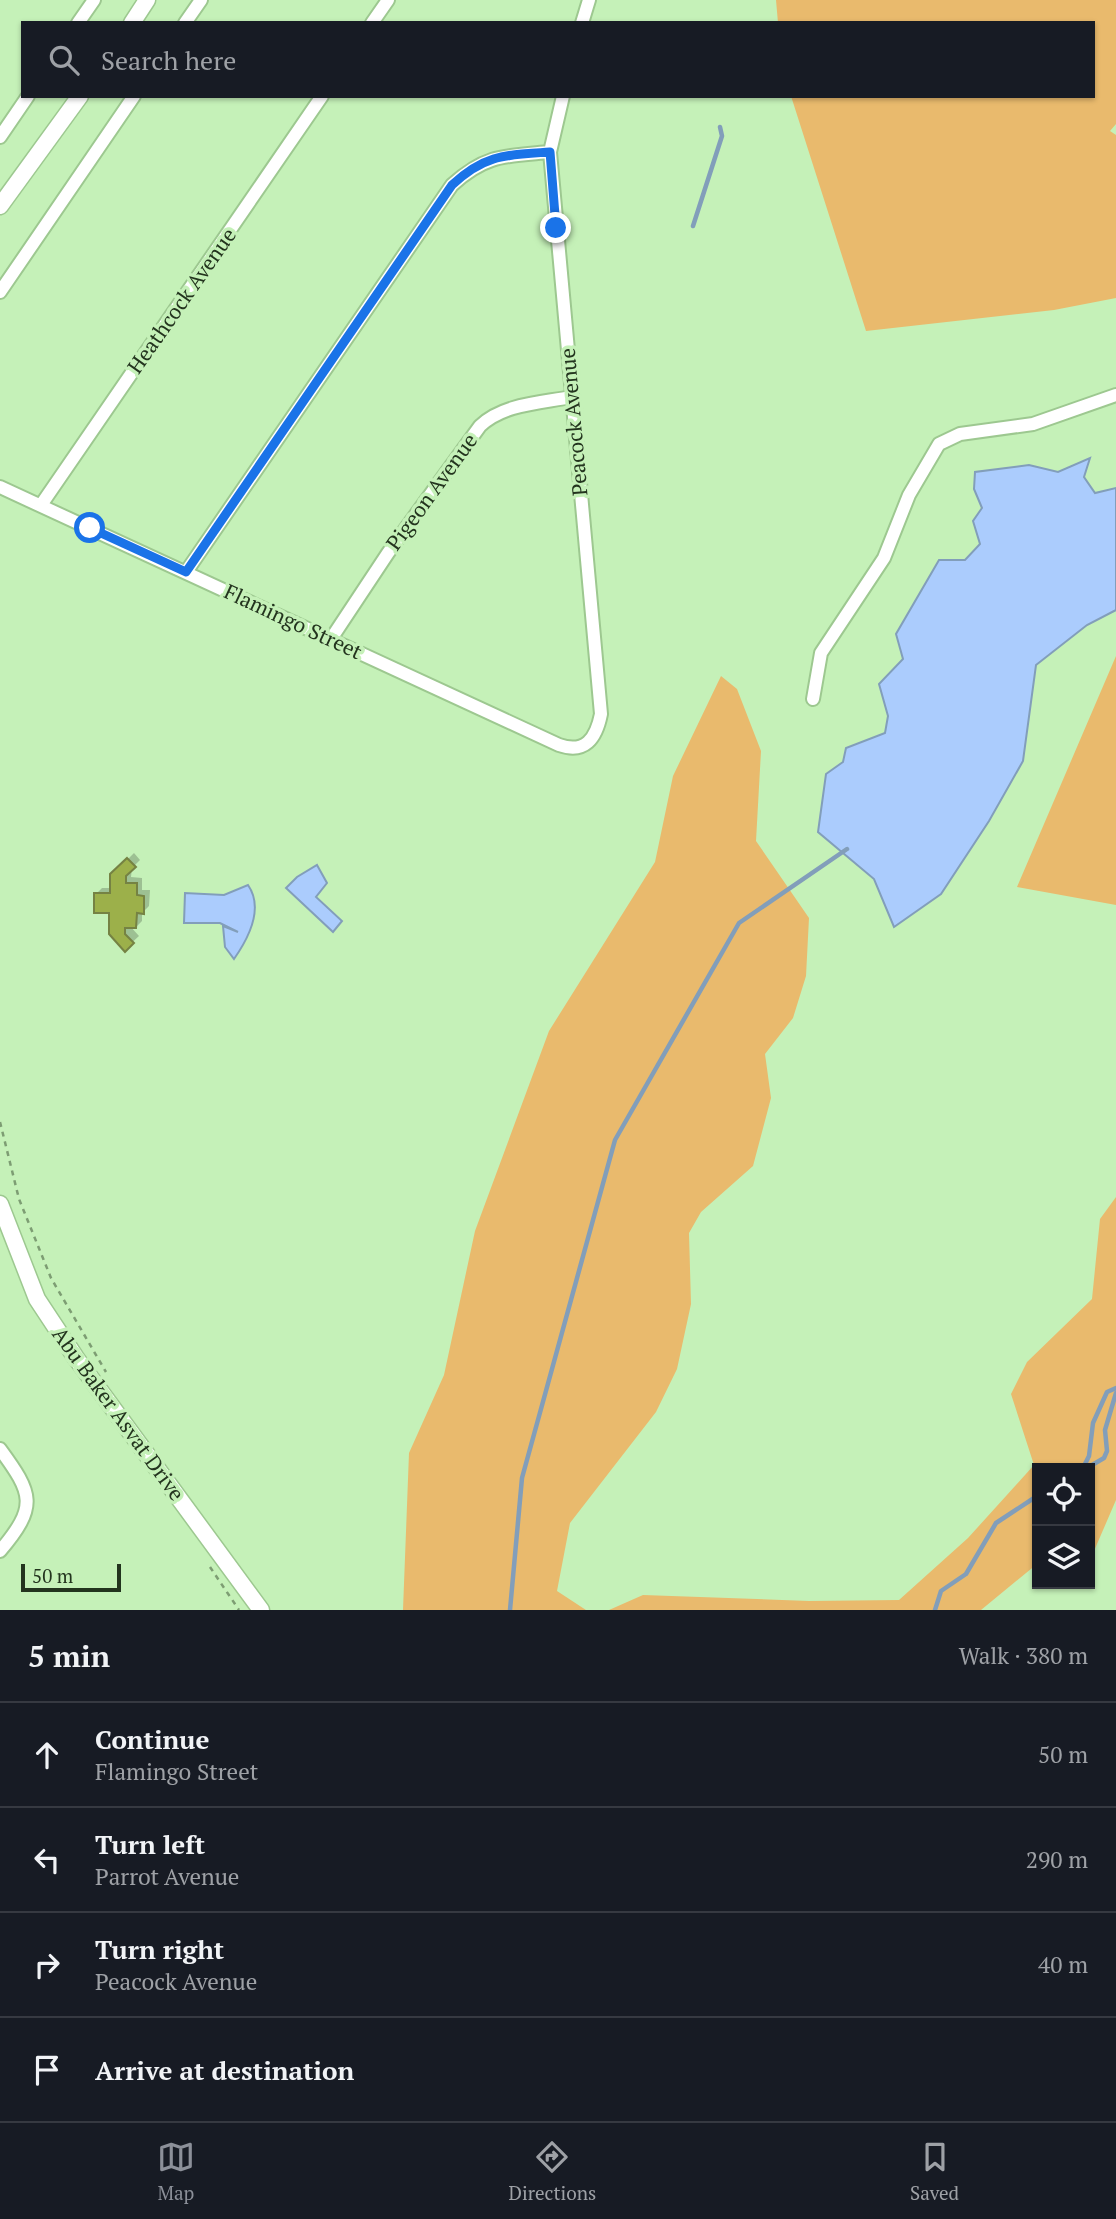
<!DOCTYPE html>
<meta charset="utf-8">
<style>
:root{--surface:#171b24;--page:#242831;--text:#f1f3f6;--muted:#9ea1a6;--line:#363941;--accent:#8c9099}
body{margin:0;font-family:"PT Serif",serif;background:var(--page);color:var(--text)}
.controls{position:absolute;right:21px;bottom:21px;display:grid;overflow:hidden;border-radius:0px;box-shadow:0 2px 5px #0004}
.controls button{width:63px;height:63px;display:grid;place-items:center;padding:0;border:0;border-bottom:2px solid var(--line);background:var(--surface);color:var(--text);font:35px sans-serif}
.scale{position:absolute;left:21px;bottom:18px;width:100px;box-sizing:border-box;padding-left:7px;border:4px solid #23341e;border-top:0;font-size:19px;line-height:24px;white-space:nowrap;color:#23341e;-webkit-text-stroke:5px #c5f1b8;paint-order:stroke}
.stop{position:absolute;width:21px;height:21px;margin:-16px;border:5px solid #1a73e8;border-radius:50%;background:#fff}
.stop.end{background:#1a73e8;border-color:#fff;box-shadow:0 2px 7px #0008}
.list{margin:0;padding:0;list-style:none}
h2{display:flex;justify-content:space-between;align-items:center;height:91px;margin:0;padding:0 28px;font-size:30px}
h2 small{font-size:23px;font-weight:400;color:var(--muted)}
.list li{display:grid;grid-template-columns:46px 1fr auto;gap:21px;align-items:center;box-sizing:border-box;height:105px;padding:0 28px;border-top:2px solid var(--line)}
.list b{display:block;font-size:26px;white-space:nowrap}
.list p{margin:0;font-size:23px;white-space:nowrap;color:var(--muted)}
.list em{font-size:23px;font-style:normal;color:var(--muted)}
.icon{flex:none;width:38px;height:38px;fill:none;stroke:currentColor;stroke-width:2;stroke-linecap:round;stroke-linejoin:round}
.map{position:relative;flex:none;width:1116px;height:1610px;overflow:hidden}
.search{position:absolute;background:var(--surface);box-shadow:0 2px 5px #0004;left:21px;right:21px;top:21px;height:77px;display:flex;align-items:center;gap:18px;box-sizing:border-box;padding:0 24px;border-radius:0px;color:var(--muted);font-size:26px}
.sheet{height:511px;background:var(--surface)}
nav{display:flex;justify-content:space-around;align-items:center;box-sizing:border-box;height:98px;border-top:2px solid var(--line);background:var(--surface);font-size:19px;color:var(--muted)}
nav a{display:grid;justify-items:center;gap:4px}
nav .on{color:var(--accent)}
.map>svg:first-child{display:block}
</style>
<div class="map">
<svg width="1116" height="1610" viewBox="0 0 1116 1610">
<rect width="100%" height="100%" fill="#c5f1b8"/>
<path fill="#e9ba6d" d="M776,0h340v124l-6,7 6,4v163l-62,12 -188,21 -75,-235h302v-73h-315z
M1116,656v249l-99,-18z
M721,676l16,13 24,62 -5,90 53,77 -3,58 -13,42 -28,36 6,44 -18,68 -52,46 -12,21 2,71 -14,65 -21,43 -86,111 -13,68 29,19h-183l6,-157 35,-78 31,-144 74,-200 106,-169 18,-86z
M1116,1197v303l-22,51h-4v-83h-53v96l-56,46h-372l34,-15 166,6 90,-1 69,-62 66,-73 -23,-71 16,-32 65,-63 8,-80z"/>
<path fill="#abccfd" stroke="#829eba" stroke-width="2" d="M1090,458l-6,19 11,16 21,-5v122l-29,15 -51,40 -13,96 -34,60 -48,73 -47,33 -20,-48 -56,-47 8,-58 17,-12 3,-14 39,-15 3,-17 -9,-32 24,-25 -7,-25 43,-74h26l15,-16 -7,-23 9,-13 -8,-19 1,-17 54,-7 29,7z
M317,865l10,18 -11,14 26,24 -9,11 -47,-44 11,-11z
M248,885c16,23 0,54 -14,74l-9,-12 -2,-21 15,6 -18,-9h-36l1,-30 39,2z"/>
<path fill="#0003" d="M134,853l6,7 -8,8 -1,9 11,1v12h8l-1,16 -7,7v8l-6,6 -6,-1 9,10 -14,13 -14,-37 -15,-18 6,-6h10v-13z"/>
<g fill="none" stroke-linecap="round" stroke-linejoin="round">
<path stroke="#829eba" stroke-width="4.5" d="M693,226l29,-90 -2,-9
M1083,1468l6,-12 4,-33 14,-31 9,-4
M1087,1468l17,-10 3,-7 -2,-21 11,-37
M510,1610l12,-132 93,-338 124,-217 108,-74
M935,1610l6,-19 25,-17 30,-51 41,-27"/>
</g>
<path fill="#9cb04a" stroke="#758243" stroke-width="2" d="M127,858l9,9 -10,9v7h11v12l7,1v18l-7,-1 -1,15h-11v6l9,9 -9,9 -16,-18v-21h-15v-20h16v-19z"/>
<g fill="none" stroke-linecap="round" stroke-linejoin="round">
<defs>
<path id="minor" d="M78,23l16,-23
M185,23l16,-23
M372,23l16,-23
M582,23l7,-23
M0,137l28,-41
M0,292l134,-196
M0,487l559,258c26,9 37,-6 42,-31l-51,-562 13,-56
M41,505l281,-409
M186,572l266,-387c34,-31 54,-29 98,-33
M331,639l57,-86 92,-127c23,-22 60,-23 91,-29
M813,699l8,-46 63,-95 25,-63 30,-51 21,-10 73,-10 83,-29
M0,1449c33,45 38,57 0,102"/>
<path id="major" d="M132,23l15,-23
M0,206l80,-110
M0,1204l37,95 39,59 185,252"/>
</defs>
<use href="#minor" stroke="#9dc890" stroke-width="16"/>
<use href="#major" stroke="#9dc890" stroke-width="19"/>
<path stroke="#7d9d73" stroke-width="2.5" stroke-dasharray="5 5" stroke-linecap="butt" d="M0,1122l19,77 32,79 55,94
M210,1567l29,43"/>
<use href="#minor" stroke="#fff" stroke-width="12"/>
<use href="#major" stroke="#fff" stroke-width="16"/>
</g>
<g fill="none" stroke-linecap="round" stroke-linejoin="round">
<path stroke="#1a73e8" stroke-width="9" d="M90,528l96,44 266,-387c33,-31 54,-30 98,-33l6,76"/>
</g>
<g text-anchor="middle" stroke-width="7" stroke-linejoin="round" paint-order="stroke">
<g font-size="21" fill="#23341e" stroke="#c5f1b8">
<text transform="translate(182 301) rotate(-55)" y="7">Heathcock Avenue</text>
<text transform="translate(574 422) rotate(-95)" y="7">Peacock Avenue</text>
<text transform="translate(432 492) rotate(-54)" y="7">Pigeon Avenue</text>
<text transform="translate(293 622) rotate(25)" y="7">Flamingo Street</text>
<text transform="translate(118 1414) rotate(54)" y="7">Abu Baker Asvat Drive</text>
</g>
</g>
</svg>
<div class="controls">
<button><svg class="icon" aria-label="locate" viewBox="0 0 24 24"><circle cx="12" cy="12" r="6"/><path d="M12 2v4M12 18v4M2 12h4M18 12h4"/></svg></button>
<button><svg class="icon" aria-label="layers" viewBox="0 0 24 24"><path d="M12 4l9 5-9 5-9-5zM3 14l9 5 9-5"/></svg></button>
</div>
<div class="scale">50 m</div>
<div class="stop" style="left:90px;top:528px"></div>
<div class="stop end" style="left:556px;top:228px"></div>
<div class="search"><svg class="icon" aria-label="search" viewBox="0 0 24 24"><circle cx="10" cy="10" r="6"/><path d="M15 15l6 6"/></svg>Search here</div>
</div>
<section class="sheet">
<h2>5 min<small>Walk · 380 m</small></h2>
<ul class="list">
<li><svg class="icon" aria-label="ahead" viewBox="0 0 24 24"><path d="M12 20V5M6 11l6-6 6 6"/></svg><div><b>Continue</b><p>Flamingo Street</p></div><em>50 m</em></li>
<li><svg class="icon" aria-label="left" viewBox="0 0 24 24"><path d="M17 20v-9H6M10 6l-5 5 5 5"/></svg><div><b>Turn left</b><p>Parrot Avenue</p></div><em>290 m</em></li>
<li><svg class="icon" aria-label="right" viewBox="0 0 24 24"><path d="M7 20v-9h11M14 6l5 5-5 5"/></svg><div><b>Turn right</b><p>Peacock Avenue</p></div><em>40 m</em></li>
<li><svg class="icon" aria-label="arrive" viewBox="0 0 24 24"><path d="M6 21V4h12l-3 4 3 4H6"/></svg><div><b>Arrive at destination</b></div></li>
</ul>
</section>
<nav>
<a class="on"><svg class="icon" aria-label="map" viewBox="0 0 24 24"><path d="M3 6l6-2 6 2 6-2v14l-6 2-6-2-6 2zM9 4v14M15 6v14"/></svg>Map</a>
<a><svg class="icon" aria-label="directions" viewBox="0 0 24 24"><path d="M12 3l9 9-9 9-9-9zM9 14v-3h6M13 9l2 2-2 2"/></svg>Directions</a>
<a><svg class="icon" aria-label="saved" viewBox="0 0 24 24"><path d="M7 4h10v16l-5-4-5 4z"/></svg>Saved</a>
</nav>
